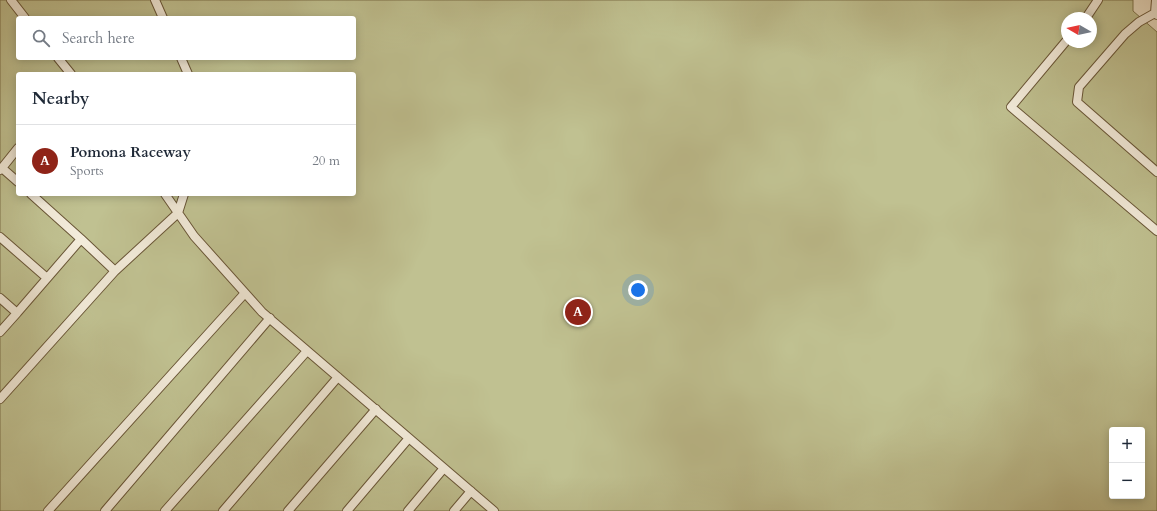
<!DOCTYPE html>
<meta charset="utf-8">
<style>
:root{--surface:#fff;--page:#f6f6f7;--text:#1f2937;--muted:#747a83;--line:#e0e1e3;--accent:#8f2418}
body{margin:0;font-family:Cardo,serif;background:var(--page);color:var(--text)}
.controls{position:absolute;right:12px;bottom:12px;display:grid;overflow:hidden;border-radius:4px;box-shadow:0 2px 10px #0003}
.controls button{width:36px;height:36px;display:grid;place-items:center;padding:0;border:0;border-bottom:1px solid var(--line);background:var(--surface);color:var(--text);font:20px sans-serif}
.compass{position:absolute;left:1061px;top:12px;width:36px;height:36px;border-radius:50%;background:var(--surface);box-shadow:0 2px 10px #0003;rotate:279deg}
.you{position:absolute;left:638px;top:290px;width:14px;height:14px;margin:-10px;border:3px solid #fff;border-radius:50%;background:#1a73e8;box-shadow:0 0 0 6px #1a73e833}
.badge{display:grid;place-items:center;width:26px;height:26px;border-radius:50%;background:var(--accent);color:#fff;font-size:13px;font-weight:700}
.pin{position:absolute;translate:-50% -50%;border:2px solid #fff;box-shadow:0 1px 4px #0006}
.list{margin:0;padding:0;list-style:none}
h2{display:flex;justify-content:space-between;align-items:center;height:52px;margin:0;padding:0 16px;font-size:17px}
h2 small{font-size:13px;font-weight:400;color:var(--muted)}
.list li{display:grid;grid-template-columns:26px 1fr auto;gap:12px;align-items:center;box-sizing:border-box;height:72px;padding:0 16px;border-top:1px solid var(--line)}
.list b{display:block;font-size:15px;white-space:nowrap}
.list p{margin:0;font-size:13px;white-space:nowrap;color:var(--muted)}
.list em{font-size:13px;font-style:normal;color:var(--muted)}
.icon{flex:none;width:22px;height:22px;fill:none;stroke:currentColor;stroke-width:2;stroke-linecap:round;stroke-linejoin:round}
.map{position:relative;flex:none;width:1157px;height:511px;overflow:hidden}
.search{position:absolute;background:var(--surface);box-shadow:0 2px 10px #0003;left:16px;top:16px;width:340px;height:44px;display:flex;align-items:center;gap:10px;box-sizing:border-box;padding:0 14px;border-radius:4px;color:var(--muted);font-size:15px}
.panel{position:absolute;background:var(--surface);box-shadow:0 2px 10px #0003;left:16px;top:72px;width:340px;height:124px;border-radius:4px}
.map>svg:first-child{display:block}
</style>
<div class="map">
<svg width="1157" height="511" viewBox="0 0 1157 511">
<rect width="100%" height="100%" fill="#ede1c7"/>
<filter id="stains"><feTurbulence type="fractalNoise" baseFrequency=".005" numOctaves="4"/><feColorMatrix values="0 0 0 0 .2 0 0 0 0 .09 0 0 0 0 .02 0 0 0 .5 -.17"/></filter>
<radialGradient id="worn" r=".72"><stop offset=".6" stop-color="#630" stop-opacity="0"/><stop offset="1" stop-color="#630" stop-opacity=".3"/></radialGradient>
<path fill="#c0c191" stroke="#7e744c" fill-rule="evenodd" d="M0,0h1133v11l24,21v479h-1157zM18,18h336v40h-336zM1067,18h24v24h-24zM18,74h336v120h-336zM1112,430h30v66h-30z"/>
<g fill="none" stroke-linecap="round" stroke-linejoin="round">
<defs>
<path id="lane" d="M11,0l14,18
M155,0l8,18
M1156,0l-1,13 2,2
M1155,13l-16,9 -14,12 -46,53 -2,15 80,70
M1086,18l12,-18
M1067,40l-56,67 146,124
M58,58l13,16
M181,58l7,16
M2,168l16,-20
M0,170l2,-2 16,14
M165,194l29,42 68,76 232,199
M0,237l47,41
M81,239l34,32
M0,298l17,15 -17,19
M17,313l64,-74 -50,-45
M0,399l115,-128 63,-58 6,-19
M48,511l197,-218
M105,511l165,-193
M165,511l142,-160
M223,511l115,-134
M288,511l88,-102
M347,511l62,-73
M408,511l36,-43
M454,511l17,-20"/>
</defs>
<use href="#lane" stroke="#695637" stroke-width="10"/>
<use href="#lane" stroke="#f3ecdb" stroke-width="8"/>
</g>
<rect width="100%" height="100%" filter="url(#stains)"/>
<rect width="100%" height="100%" fill="url(#worn)"/>
</svg>
<div class="controls">
<button>+</button>
<button>−</button>
</div>
<svg class="compass" viewBox="-18 -18 36 36"><path d="M0-13l5 13h-10z" fill="#e53935"/><path d="M0 13l5-13h-10z" fill="#747a83"/></svg>
<div class="you"></div>
<div class="pin badge" style="left:578px;top:312px">A</div>
<div class="search"><svg class="icon" aria-label="search" viewBox="0 0 24 24"><circle cx="10" cy="10" r="6"/><path d="M15 15l6 6"/></svg>Search here</div>
<section class="panel">
<h2>Nearby<small></small></h2>
<ul class="list">
<li><span class="badge">A</span><div><b>Pomona Raceway</b><p>Sports</p></div><em>20 m</em></li>
</ul>
</section>
</div>
